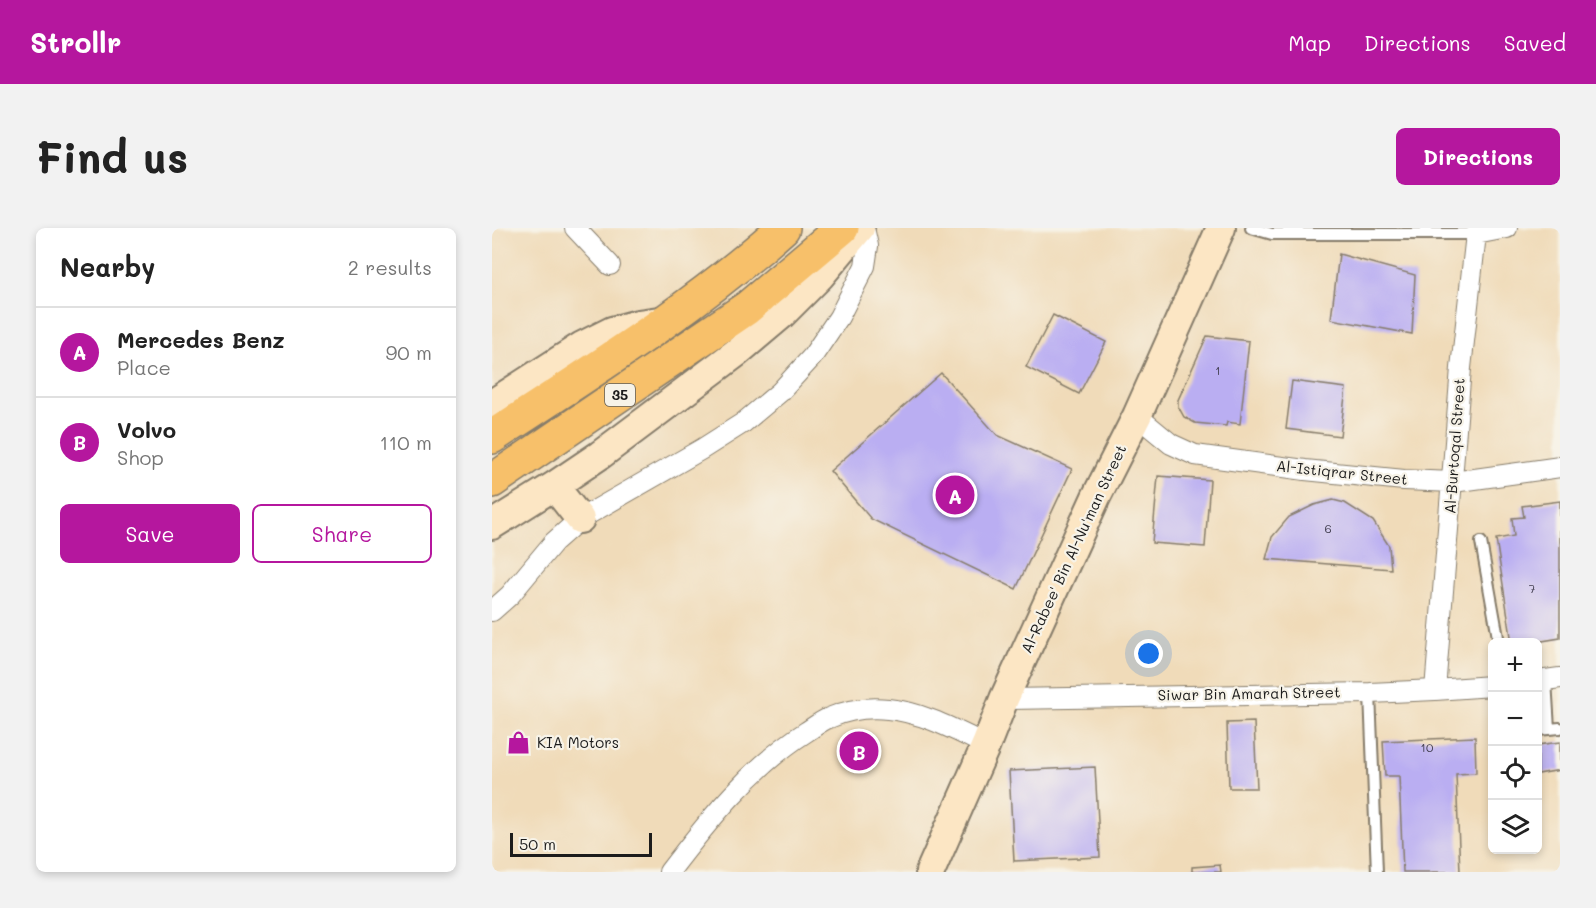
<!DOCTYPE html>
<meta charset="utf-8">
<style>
:root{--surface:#fff;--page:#f2f2f2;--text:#222;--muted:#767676;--line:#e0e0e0;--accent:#b5179e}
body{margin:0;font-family:Mali,sans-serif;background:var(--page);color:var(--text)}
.controls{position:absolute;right:18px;bottom:18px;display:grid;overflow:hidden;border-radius:9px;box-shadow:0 3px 9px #0003}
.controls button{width:54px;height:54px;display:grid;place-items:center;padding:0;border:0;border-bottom:2px solid var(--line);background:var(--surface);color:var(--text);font:30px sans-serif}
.scale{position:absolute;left:18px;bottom:15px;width:142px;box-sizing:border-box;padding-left:6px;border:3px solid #1c1c1c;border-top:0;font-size:16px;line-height:21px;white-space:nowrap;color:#1c1c1c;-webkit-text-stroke:4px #f7f3e8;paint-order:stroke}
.you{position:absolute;left:657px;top:426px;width:21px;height:21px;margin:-15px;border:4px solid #fff;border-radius:50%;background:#1a73e8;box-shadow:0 0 0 9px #1a73e833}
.badge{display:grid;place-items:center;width:39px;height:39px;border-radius:50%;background:var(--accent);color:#fff;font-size:20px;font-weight:700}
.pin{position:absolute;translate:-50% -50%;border:3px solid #fff;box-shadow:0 2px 6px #0006}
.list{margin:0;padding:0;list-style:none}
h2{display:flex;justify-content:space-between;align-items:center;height:78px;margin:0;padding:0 24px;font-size:26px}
h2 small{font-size:20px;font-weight:400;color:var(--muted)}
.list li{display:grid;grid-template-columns:39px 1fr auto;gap:18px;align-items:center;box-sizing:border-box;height:90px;padding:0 24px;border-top:2px solid var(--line)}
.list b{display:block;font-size:22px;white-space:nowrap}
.list p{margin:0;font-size:20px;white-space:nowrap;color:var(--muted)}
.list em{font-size:20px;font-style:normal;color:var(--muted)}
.actions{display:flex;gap:12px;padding:18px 24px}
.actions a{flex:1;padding:14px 0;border:2px solid var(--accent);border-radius:9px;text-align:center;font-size:21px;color:var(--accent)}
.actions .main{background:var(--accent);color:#fff}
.icon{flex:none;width:33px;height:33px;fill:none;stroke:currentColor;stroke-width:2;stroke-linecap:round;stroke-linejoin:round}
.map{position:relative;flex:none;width:1068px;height:644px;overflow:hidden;border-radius:9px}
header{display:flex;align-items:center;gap:36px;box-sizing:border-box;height:84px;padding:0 30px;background:var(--accent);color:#fff}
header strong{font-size:28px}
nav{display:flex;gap:33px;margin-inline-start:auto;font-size:21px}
.intro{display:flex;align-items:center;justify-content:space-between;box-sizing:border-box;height:144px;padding:0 36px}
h1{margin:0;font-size:42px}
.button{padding:15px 27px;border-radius:9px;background:var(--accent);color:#fff;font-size:21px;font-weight:700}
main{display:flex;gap:36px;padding:0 36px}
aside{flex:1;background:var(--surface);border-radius:9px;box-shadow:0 3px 9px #0003}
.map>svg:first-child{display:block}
</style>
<header>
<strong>Strollr</strong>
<nav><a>Map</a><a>Directions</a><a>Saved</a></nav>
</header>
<div class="intro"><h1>Find us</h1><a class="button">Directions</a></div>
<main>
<aside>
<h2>Nearby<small>2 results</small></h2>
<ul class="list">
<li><span class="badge">A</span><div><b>Mercedes Benz</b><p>Place</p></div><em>90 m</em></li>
<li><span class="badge">B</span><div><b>Volvo</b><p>Shop</p></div><em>110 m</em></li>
</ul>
<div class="actions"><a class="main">Save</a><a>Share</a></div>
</aside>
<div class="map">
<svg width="1068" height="644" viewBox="0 0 1068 644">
<rect width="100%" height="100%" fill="#f7f3e8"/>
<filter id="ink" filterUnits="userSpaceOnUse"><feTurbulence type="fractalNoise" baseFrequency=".0167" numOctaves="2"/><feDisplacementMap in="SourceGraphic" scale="12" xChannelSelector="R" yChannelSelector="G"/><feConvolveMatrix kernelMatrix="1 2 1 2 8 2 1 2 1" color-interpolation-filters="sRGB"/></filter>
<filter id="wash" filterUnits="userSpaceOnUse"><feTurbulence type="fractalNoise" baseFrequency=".008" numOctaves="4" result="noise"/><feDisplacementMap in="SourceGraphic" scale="24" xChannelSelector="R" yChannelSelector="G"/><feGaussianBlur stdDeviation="1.35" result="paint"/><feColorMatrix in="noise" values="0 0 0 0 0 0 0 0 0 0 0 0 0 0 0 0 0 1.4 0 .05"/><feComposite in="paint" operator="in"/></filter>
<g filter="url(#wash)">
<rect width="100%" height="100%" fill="#f0dbb9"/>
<g id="blocks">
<path fill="#baaef2" d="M847,26l76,21 -3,59 -81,-15z
M561,87l53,27 -27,52 -53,-27z
M715,108l42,5 -9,83 -13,-2 -1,4 -31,-3 -11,-6 -6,-11v-6z
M449,145l56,62 75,34 -56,120 -145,-70 -41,-48z
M800,153l54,7 -6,48 -54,-7z
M666,248l52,4 -5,67 -53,-4z
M841,272l12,3 28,18 16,25 2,23 -125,-10 6,-22 17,-20 25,-12z
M1068,273v137l-30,5h-18l-16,-104 18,-3 -2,-18 12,-1 -2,-11z
M762,494l3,66h-28l-2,-65z
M983,509l1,36 -20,1 4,98h-57l-4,-96h-14l-2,-35z
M1068,514v28l-22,4v-29z
M603,539l5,90 -86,4 -5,-90z
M728,637l1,7h-29v-5z"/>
</g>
</g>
<g filter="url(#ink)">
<use href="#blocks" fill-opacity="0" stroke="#867c6a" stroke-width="1.5"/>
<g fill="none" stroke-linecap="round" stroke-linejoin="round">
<defs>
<path id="lane" d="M759,0l21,6h204
M989,314l18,101
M1054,452l3,49
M878,465l7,179
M1046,502l22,-2"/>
<path id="street" d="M83,0l35,37
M645,188l34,28 24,11 110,15 99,10 49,2 107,-15
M0,383l18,-16 44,-53 26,-23 122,-70 41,-26 37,-31 32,-35 27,-40 26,-51 3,-20 -4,-18
M1046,453l22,-3
M943,462l26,-322 15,-134 31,-6
M512,471l366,-6 65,-3 57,-4
M177,644c39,-51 82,-105 137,-140 8,-5 15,-11 23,-14 18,-8 40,-11 59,-9 34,3 67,21 98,36"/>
<path id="secondary" d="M0,176l90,-58 30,-15 26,-7 28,-4
M62,258l26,33
M0,297l62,-39 46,-31 136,-102 45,-38 39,-39 40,-48
M438,644l56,-127 18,-46 92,-202 41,-81 84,-188"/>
<path id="highway" d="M0,209c100,-66 202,-129 291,-209
M0,253l255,-173 95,-80"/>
</defs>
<use href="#lane" stroke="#867c6a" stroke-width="14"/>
<use href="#street" stroke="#867c6a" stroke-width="22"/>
<use href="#secondary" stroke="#867c6a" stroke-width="32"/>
<use href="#highway" stroke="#867c6a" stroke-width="36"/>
<use href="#lane" stroke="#fff" stroke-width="10"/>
<use href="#street" stroke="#fff" stroke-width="20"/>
<use href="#secondary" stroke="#fce6c4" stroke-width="28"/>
<use href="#highway" stroke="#f7c06b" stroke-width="33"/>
</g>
</g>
<defs>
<symbol id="shop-bare" viewBox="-9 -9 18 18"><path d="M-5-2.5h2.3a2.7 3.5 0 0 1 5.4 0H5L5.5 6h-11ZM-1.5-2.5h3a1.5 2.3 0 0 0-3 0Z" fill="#b5179e" stroke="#f7f3e8" stroke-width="2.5" paint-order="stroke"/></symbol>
</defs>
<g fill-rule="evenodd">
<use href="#shop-bare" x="10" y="498" width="33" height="33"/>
</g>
<g text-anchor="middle" stroke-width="4.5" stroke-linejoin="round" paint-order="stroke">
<g font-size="12" fill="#444052">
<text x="726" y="147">1</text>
<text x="836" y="305">6</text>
<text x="1040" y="365">7</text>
<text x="935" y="524">10</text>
</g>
<rect fill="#f7f3e8" stroke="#5e5c59" stroke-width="1.5" x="113" y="156" width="30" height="22" rx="4.5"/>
<g font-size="14" font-weight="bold" fill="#1c1c1c">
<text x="128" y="172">35</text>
</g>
<g font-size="15" fill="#1c1c1c" stroke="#f7f3e8">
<text transform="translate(963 218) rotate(-86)" y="5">Al-Burtoqal Street</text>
<text transform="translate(850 245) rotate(6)" y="5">Al-Istiqrar Street</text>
<text transform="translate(582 321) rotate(-65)" y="5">Al-Rabee' Bin Al-Nu'man Street</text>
<text transform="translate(757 466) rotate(-1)" y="5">Siwar Bin Amarah Street</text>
</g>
<g font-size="15" fill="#1c1c1c" stroke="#f7f3e8" text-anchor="start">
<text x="45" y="520">KIA Motors</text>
</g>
</g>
</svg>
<div class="controls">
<button>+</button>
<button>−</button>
<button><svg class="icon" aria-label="locate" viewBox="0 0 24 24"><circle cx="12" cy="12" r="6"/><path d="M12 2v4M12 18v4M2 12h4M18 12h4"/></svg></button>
<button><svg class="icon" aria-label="layers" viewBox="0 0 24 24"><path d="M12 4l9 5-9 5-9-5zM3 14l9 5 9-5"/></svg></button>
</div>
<div class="scale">50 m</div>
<div class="you"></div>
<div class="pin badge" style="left:463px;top:267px">A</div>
<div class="pin badge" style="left:367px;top:523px">B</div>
</div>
</main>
